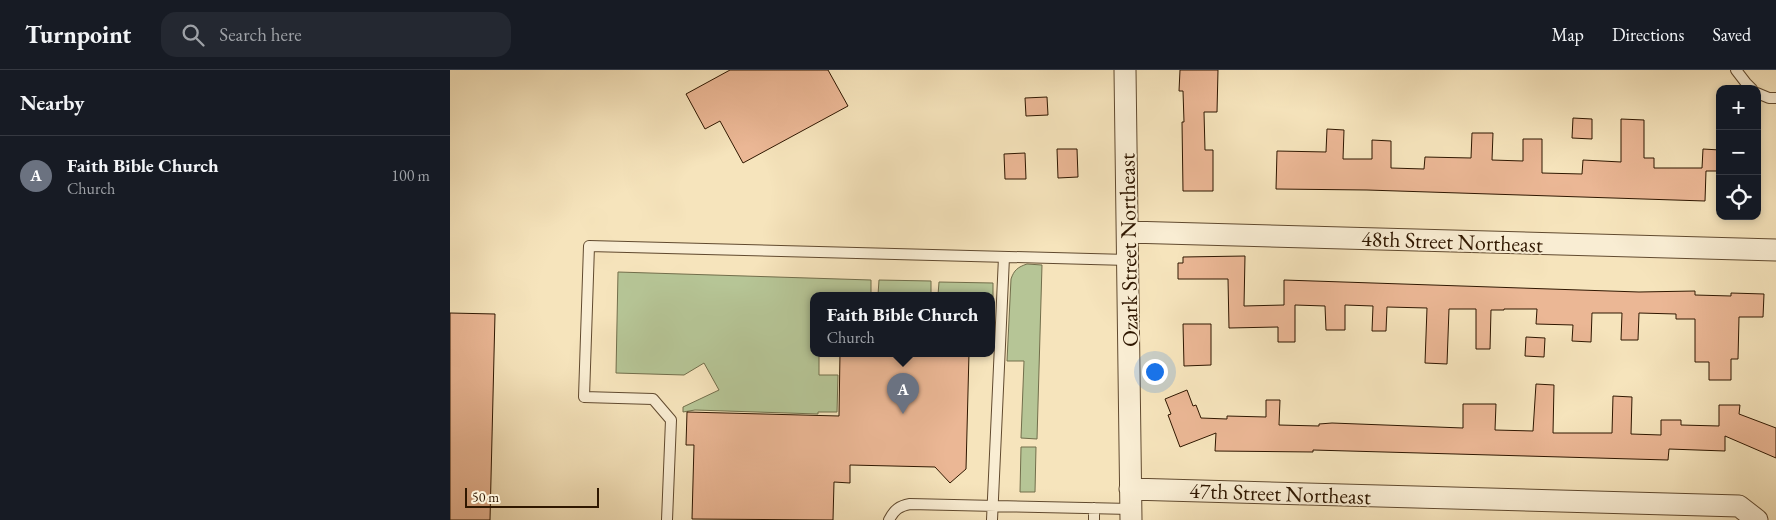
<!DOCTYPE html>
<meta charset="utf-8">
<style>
:root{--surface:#171b24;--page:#242831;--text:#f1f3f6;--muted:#9ea1a6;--line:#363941;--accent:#c59692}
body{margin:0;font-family:"EB Garamond",serif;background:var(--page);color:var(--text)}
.controls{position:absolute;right:15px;top:15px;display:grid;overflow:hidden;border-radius:10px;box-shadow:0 2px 8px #0003}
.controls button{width:45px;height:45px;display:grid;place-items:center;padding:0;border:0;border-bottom:1px solid var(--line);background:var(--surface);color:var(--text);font:25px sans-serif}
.scale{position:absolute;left:15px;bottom:12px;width:134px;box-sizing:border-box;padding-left:5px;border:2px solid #2f1700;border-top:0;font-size:14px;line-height:18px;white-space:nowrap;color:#2f1700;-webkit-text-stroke:4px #f9edd3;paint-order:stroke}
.you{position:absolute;left:704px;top:301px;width:18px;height:18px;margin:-12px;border:4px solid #fff;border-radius:50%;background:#1a73e8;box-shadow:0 0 0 8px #1a73e833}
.badge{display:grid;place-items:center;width:32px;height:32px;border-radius:50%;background:var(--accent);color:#fff;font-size:16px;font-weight:700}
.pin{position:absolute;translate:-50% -41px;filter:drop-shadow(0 1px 2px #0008)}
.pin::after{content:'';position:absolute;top:26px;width:18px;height:15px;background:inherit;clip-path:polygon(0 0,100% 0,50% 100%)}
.popup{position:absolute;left:360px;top:222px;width:185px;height:65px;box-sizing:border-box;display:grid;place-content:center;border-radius:10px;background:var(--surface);filter:drop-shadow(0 1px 4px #0005);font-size:16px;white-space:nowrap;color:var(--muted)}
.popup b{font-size:19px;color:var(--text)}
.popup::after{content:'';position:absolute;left:50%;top:100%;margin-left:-10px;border:10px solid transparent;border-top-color:var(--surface)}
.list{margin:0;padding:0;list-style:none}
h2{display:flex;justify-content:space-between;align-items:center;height:65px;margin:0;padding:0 20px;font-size:21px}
h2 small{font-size:16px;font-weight:400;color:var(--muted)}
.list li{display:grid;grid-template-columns:32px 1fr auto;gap:15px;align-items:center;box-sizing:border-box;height:80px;padding:0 20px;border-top:1px solid var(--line)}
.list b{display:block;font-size:19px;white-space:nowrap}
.list p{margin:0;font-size:16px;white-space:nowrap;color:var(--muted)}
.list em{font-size:16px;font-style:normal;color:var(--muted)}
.icon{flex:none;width:28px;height:28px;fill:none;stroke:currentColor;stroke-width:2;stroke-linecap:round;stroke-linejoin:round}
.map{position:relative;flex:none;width:1326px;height:450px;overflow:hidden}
header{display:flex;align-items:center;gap:30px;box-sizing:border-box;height:70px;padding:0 25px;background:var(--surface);border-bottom:1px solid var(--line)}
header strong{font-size:24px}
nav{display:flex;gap:28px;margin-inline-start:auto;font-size:18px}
.search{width:350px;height:45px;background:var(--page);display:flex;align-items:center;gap:12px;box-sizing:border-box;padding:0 18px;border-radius:15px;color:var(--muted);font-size:19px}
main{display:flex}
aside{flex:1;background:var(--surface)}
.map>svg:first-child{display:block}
</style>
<header>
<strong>Turnpoint</strong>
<div class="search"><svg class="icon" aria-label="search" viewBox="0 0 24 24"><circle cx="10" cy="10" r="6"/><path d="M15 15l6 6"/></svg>Search here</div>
<nav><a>Map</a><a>Directions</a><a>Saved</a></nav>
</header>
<main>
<aside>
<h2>Nearby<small></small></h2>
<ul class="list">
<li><span class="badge" style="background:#6b7280">A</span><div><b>Faith Bible Church</b><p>Church</p></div><em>100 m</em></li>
</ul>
</aside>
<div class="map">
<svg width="1326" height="450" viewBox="0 0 1326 450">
<rect width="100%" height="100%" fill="#f6e4bc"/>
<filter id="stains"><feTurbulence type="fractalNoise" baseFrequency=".004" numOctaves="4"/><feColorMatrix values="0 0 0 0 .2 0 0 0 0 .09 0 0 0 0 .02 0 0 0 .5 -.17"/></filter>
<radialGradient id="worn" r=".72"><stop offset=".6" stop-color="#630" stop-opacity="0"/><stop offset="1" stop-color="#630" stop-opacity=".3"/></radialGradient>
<path fill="#b6c596" stroke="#726e4b" d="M577,194l15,1 -5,174 -16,-1 3,-77h-17l4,-82c3,-9 7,-12 16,-15z
M168,202l253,8v15h-57v58h5v22h19l-1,37h-19v2l-123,-4 -12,2v-5l36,-17 -15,-27 -20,12 -68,-2z
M429,210l52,1v14h-53z
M489,212l54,1v14l-1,-2h-54z
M571,377h15l-1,45h-15z"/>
<path fill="#ebb795" stroke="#2f1700" d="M280,0h98l20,36 -105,57 -23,-42 -15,8 -19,-35z
M730,0h38l-1,42h-13l1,38h8v41h-30l-1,-69h2l-1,-31h-4z
M597,27l1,18 -22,1 -1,-18z
M1123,48l19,1v20l-20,-1z
M1171,49l23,1v38h10v10h48l1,-19 17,1v21h-14l-1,30 -338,-11 -91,-1 1,-38 49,1 1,-23 17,1 -1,29h29v-19l19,1v27l33,1 1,-12 46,1 1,-25h21l-1,27 31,1v-22h19v34l40,1 1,-14 38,2z
M607,79h20l1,28 -20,1z
M575,83l1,26h-21l-1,-25z
M795,186l-1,50 40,-1v-25l355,12 56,-1v4l36,1v-3l33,1 -1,23h-24l-1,42h-7v21h-22v-18h-14v-43h-19v-5l-37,-1 -1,27h-17l1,-27h-30l-1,29 -19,-1 1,-16 -37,-1 1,-15h-33v1h-13l-1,39h-14v-40h-27l-2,55 -22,-1 2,-55 -40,-1 -1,24h-14l1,-25 -28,-1v25h-19l-1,-24 -30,-1v37h-17v-15l-49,1 -1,-49h-50v-16h5v-6z
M0,243l45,1 -5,206h-40z
M733,254h28v41l-27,1z
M1076,267l19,1 -1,19 -19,-1z
M390,283h129l-3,116 -16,14 -15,-16 -85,-2v18l-16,-1 -1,38 -141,-1 2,-74h-8l1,-33 152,4z
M1086,314l18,1 -1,48h59l1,-37 19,1 -1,37 30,1v-15h20v5l38,1v-21h21l-1,9 37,14v30l-51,-22v15l-56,-2 -1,11 -355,-10v2l-98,-1 1,-18 -36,14 -12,-32 3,-1 -6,-15 22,-9 6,16 3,-1 5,13 26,1v-3l39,1v-17h14l-1,25 40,1v-2l13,-1 131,5v-24h33l-1,26 38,1z"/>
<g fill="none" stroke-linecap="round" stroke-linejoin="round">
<defs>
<path id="lane" d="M1286,0l10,13 6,6
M1307,23l12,5h7
M217,450l4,-100 -18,-21 -69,-2 5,-151 539,14
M439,450c5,-10 10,-14 21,-16l221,5
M542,450l12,-263
M644,450v-12"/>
<path id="street" d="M675,0l6,450
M678,162l648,18
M680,419l609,17 18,14"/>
</defs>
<use href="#lane" stroke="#614a2f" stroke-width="12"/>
<use href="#street" stroke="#614a2f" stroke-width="23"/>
<use href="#lane" stroke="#f9edd3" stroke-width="10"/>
<use href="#street" stroke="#f9edd3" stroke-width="21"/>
</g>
<g text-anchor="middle" stroke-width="4" stroke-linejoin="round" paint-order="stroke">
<g font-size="22" fill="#2f1700" stroke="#f9edd3">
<text transform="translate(1002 171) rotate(2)" y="8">48th Street Northeast</text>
<text transform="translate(678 180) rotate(-91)" y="8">Ozark Street Northeast</text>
<text transform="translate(830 423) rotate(2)" y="8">47th Street Northeast</text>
</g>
</g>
<rect width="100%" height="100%" filter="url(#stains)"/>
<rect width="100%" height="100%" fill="url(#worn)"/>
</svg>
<div class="controls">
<button>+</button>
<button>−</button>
<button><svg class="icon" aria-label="locate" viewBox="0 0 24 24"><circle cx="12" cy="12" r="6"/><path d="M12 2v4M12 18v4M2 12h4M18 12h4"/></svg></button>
</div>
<div class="scale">50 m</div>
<div class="you"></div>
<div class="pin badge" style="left:453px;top:344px;background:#6b7280">A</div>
<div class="popup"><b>Faith Bible Church</b>Church</div>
</div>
</main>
